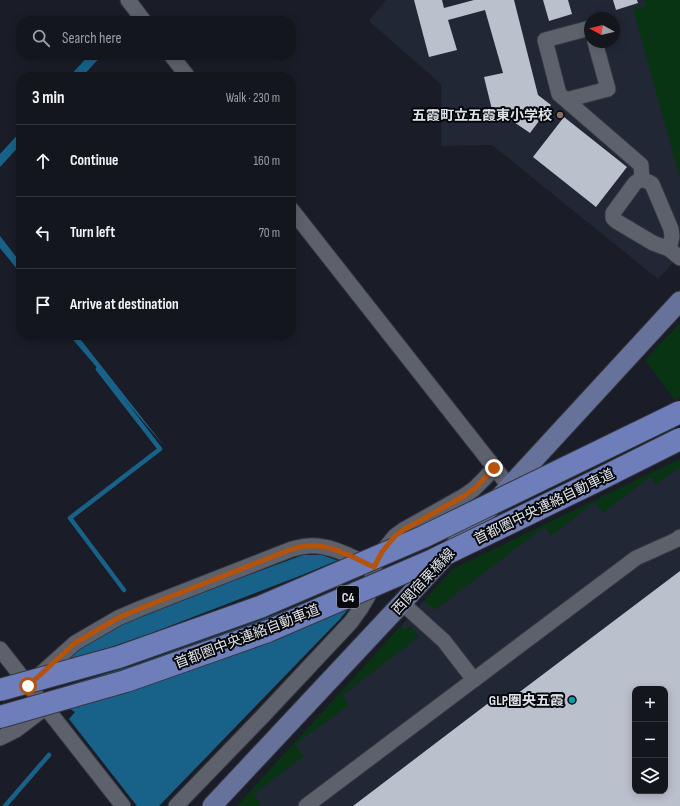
<!DOCTYPE html>
<meta charset="utf-8">
<style>
:root{--surface:#14161d;--page:#21232a;--text:#f1f3f6;--muted:#9d9fa4;--line:#33353b}
body{margin:0;font-family:"Sofia Sans Condensed","Noto Sans JP",sans-serif;background:var(--page);color:var(--text)}
.controls{position:absolute;right:12px;bottom:12px;display:grid;overflow:hidden;border-radius:8px;box-shadow:0 2px 10px #0003}
.controls button{width:36px;height:36px;display:grid;place-items:center;padding:0;border:0;border-bottom:1px solid var(--line);background:var(--surface);color:var(--text);font:20px sans-serif}
.compass{position:absolute;left:584px;top:12px;width:36px;height:36px;border-radius:50%;background:var(--surface);box-shadow:0 2px 10px #0003;rotate:278deg}
.stop{position:absolute;width:12px;height:12px;margin:-9px;border:3px solid #b45309;border-radius:50%;background:#fff}
.stop.end{background:#b45309;border-color:#fff;box-shadow:0 1px 4px #0008}
.list{margin:0;padding:0;list-style:none}
h2{display:flex;justify-content:space-between;align-items:center;height:52px;margin:0;padding:0 16px;font-size:17px}
h2 small{font-size:13px;font-weight:400;color:var(--muted)}
.list li{display:grid;grid-template-columns:26px 1fr auto;gap:12px;align-items:center;box-sizing:border-box;height:72px;padding:0 16px;border-top:1px solid var(--line)}
.list b{display:block;font-size:15px;white-space:nowrap}
.list em{font-size:13px;font-style:normal;color:var(--muted)}
.icon{flex:none;width:22px;height:22px;fill:none;stroke:currentColor;stroke-width:2;stroke-linecap:round;stroke-linejoin:round}
.map{position:relative;flex:none;width:680px;height:806px;overflow:hidden}
.search{position:absolute;background:var(--surface);box-shadow:0 2px 10px #0003;left:16px;top:16px;width:280px;height:44px;display:flex;align-items:center;gap:10px;box-sizing:border-box;padding:0 14px;border-radius:16px;color:var(--muted);font-size:15px}
.panel{position:absolute;background:var(--surface);box-shadow:0 2px 10px #0003;left:16px;top:72px;width:280px;height:268px;border-radius:16px}
.map>svg:first-child{display:block}
</style>
<div class="map">
<svg width="680" height="806" viewBox="0 0 680 806">
<rect width="100%" height="100%" fill="#1a1d27"/>
<path fill="#222736" fill-rule="evenodd" d="M386,0h294v255l-22,24 -166,-134 -51,1v-62l-72,-63zM590,18h24v24h-24z
M680,459v347h-443l216,-237zM635,689h30v102h-30z"/>
<path fill="#093413" d="M644,0h36v179l-47,-170 13,-3z
M680,323v74l-5,3 -30,-40z
M680,459v8l-24,18 -6,-8 -47,36 -8,-11 -44,34 -7,-9 -109,83 -11,-9 29,-32z
M401,626l4,4 4,-4 10,11 -76,58 6,10 -48,35 -5,6 8,10 -50,38 7,10 -3,2h-21z"/>
<path fill="#186289" d="M89,55h13l-20,22h-13z
M21,131v13l-21,23v-13z
M0,236l21,27v11l-21,-26z
M69,335h8l88,112z
M303,555h19l37,13 4,7 -2,7 -8,21 -13,16 -181,187h-22l-68,-87 6,-7 -26,-16 -11,-19 35,-25 25,-15 41,-22z"/>
<path fill="#1a1d27" d="M341,559l20,8 4,9 -51,23 -58,23 -124,44 -87,26 -9,-14 17,-15 58,-16 43,-15 143,-55z"/>
<g fill="none" stroke-linecap="round" stroke-linejoin="round">
<path stroke="#186289" stroke-width="4.5" d="M98,369l62,80 -90,69 54,72
M5,806l44,-51"/>
</g>
<path fill="#bbc0cd" fill-rule="evenodd" d="M414,0h28l2,8 30,-8h40l24,95 13,10 -21,28 -25,-17 -11,2 -10,-41 19,-4 -18,-63 -37,10 9,30 -28,7z
M543,0h25l4,14 -23,7z
M613,0h24l1,3 -22,7z
M564,117l63,50 -31,40 -63,-50z
M680,571v235h-327l146,-111 6,8zM635,689h30v102h-30z"/>
<g fill="none" stroke-linecap="round" stroke-linejoin="round">
<defs>
<path id="minor" d="M128,0l16,21
M590,28l-45,12 14,54 82,71 1,15
M171,55l17,22
M566,100l42,-11 -13,-47
M291,209l218,277
M669,249l3,-12 -1,-8 -19,-45c-6,-4 -11,-6 -17,-1l-22,30v5l3,3 37,22 16,6 11,9
M402,603l42,38 30,39
M0,649l123,157
M36,678l39,-35 43,-25 21,-9 153,-60c5,-1 11,-3 16,-3 21,-2 42,10 61,19
M0,738l16,-8 29,-22
M176,806l85,-88 90,-96 10,-14 7,-12 3,-13 3,-16 8,-15 13,-16 10,-7 59,-33 10,-7 11,-11 9,-10
M306,806l330,-248 40,-18 4,-3"/>
<path id="major" d="M212,806l190,-203 278,-302"/>
</defs>
<use href="#minor" stroke="#353740" stroke-width="17"/>
<use href="#major" stroke="#353740" stroke-width="21"/>
<use href="#minor" stroke="#5c616c" stroke-width="15"/>
<use href="#major" stroke="#67729b" stroke-width="19"/>
<defs>
<path id="highway-bridge" d="M0,690l119,-33 141,-50 163,-70 257,-125
M0,717l126,-36 142,-50 165,-71 161,-78 86,-43"/>
</defs>
<use href="#highway-bridge" stroke="#353740" stroke-width="24" stroke-linecap="butt"/>
<use href="#highway-bridge" stroke="#6e7eba" stroke-width="22"/>
</g>
<g fill="none" stroke-linecap="round" stroke-linejoin="round">
<path stroke="#b45309" stroke-width="5" d="M28,686l47,-43 43,-25 21,-9 153,-60c5,-1 11,-3 16,-3 23,-2 46,12 66,21l8,-15 13,-16 10,-7 59,-33 10,-7 11,-11 9,-10"/>
</g>
<circle fill="#8d6e63" stroke="#06080c" stroke-width="1.5" cx="560" cy="115" r="4"/>
<circle fill="#0f9aa8" stroke="#06080c" stroke-width="1.5" cx="572" cy="700" r="4"/>
<g text-anchor="middle" stroke-width="4" stroke-linejoin="round" paint-order="stroke">
<rect fill="#06080c" stroke="#9da0a6" stroke-width="1" x="337" y="586" width="22" height="22" rx="3"/>
<g font-size="13" font-weight="bold" fill="#dee1e8">
<text x="348" y="602">C4</text>
</g>
<g font-size="14" font-weight="bold" fill="#dee1e8" stroke="#06080c" text-anchor="end">
<text x="552" y="120">五霞町立五霞東小学校</text>
<text x="564" y="705">GLP圏央五霞</text>
</g>
<g font-size="14" fill="#dee1e8" stroke="#06080c">
<text transform="translate(544 506) rotate(-26)" y="5">首都圏中央連絡自動車道</text>
<text transform="translate(423 581) rotate(-47)" y="5">西関宿栗橋線</text>
<text transform="translate(247 636) rotate(-21)" y="5">首都圏中央連絡自動車道</text>
</g>
</g>
</svg>
<div class="controls">
<button>+</button>
<button>−</button>
<button><svg class="icon" aria-label="layers" viewBox="0 0 24 24"><path d="M12 4l9 5-9 5-9-5zM3 14l9 5 9-5"/></svg></button>
</div>
<svg class="compass" viewBox="-18 -18 36 36"><path d="M0-13l5 13h-10z" fill="#e53935"/><path d="M0 13l5-13h-10z" fill="#9d9fa4"/></svg>
<div class="stop" style="left:28px;top:686px"></div>
<div class="stop end" style="left:494px;top:468px"></div>
<div class="search"><svg class="icon" aria-label="search" viewBox="0 0 24 24"><circle cx="10" cy="10" r="6"/><path d="M15 15l6 6"/></svg>Search here</div>
<section class="panel">
<h2>3 min<small>Walk · 230 m</small></h2>
<ul class="list">
<li><svg class="icon" aria-label="ahead" viewBox="0 0 24 24"><path d="M12 20V5M6 11l6-6 6 6"/></svg><div><b>Continue</b></div><em>160 m</em></li>
<li><svg class="icon" aria-label="left" viewBox="0 0 24 24"><path d="M17 20v-9H6M10 6l-5 5 5 5"/></svg><div><b>Turn left</b></div><em>70 m</em></li>
<li><svg class="icon" aria-label="arrive" viewBox="0 0 24 24"><path d="M6 21V4h12l-3 4 3 4H6"/></svg><div><b>Arrive at destination</b></div></li>
</ul>
</section>
</div>
